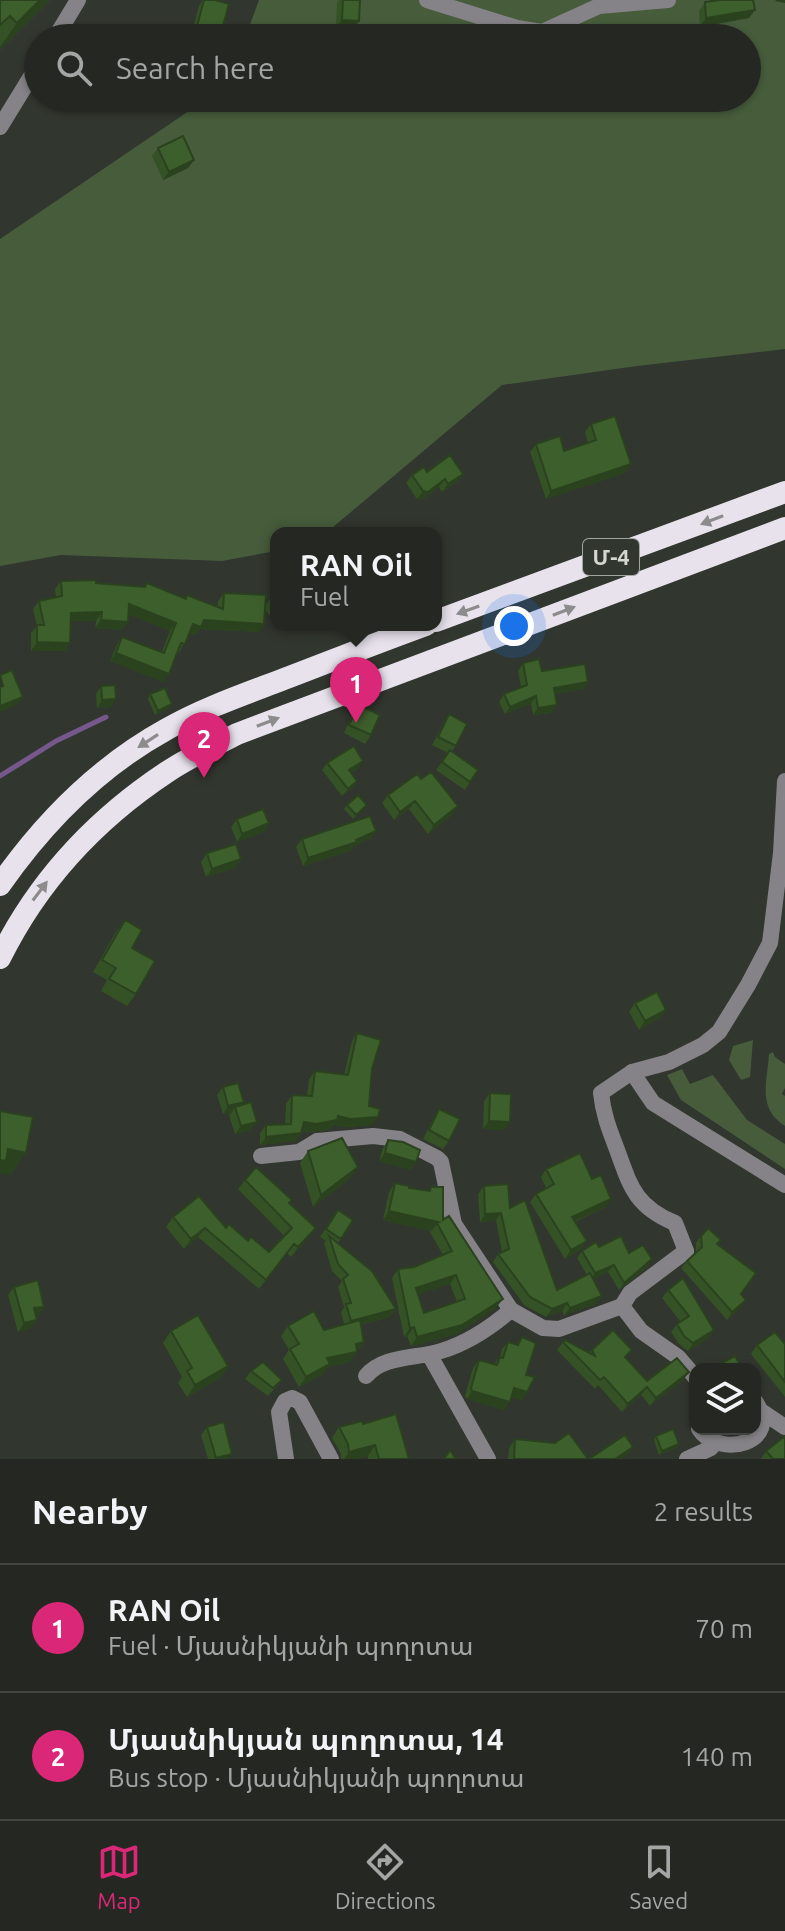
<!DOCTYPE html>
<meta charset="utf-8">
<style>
:root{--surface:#252822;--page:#31342f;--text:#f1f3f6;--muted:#a3a6a5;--line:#424440;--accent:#db2777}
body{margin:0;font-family:Ubuntu,"Noto Sans Armenian",sans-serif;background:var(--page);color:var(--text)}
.controls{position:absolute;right:24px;bottom:24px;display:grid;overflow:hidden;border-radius:16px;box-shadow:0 2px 6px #0004}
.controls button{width:72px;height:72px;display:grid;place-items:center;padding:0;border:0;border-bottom:2px solid var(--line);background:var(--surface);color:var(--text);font:40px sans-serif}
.you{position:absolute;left:514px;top:626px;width:28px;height:28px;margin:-20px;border:6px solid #fff;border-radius:50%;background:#1a73e8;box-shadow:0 0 0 12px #1a73e833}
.badge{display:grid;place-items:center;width:52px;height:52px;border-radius:50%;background:var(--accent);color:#fff;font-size:26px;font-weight:700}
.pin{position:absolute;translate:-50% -66px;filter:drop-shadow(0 2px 4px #0008)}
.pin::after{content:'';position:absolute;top:42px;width:28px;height:24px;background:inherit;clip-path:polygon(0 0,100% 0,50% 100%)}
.popup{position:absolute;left:270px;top:527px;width:172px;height:104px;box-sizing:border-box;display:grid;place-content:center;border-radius:16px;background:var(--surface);filter:drop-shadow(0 2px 6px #0005);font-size:26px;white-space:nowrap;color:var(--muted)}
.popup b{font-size:30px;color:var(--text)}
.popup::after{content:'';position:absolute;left:50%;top:100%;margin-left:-16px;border:16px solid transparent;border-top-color:var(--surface)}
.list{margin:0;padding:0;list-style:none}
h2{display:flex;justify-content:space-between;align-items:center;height:104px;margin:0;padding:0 32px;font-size:34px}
h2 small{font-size:26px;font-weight:400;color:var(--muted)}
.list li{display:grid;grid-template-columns:52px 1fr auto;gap:24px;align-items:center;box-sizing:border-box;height:128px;padding:0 32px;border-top:2px solid var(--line)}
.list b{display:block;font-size:30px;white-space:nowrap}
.list p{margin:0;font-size:26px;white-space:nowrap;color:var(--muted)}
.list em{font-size:26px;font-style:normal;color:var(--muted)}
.icon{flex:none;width:44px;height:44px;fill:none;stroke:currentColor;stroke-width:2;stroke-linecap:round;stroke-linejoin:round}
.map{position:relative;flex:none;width:785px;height:1459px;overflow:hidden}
.search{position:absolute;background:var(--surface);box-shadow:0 2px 6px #0004;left:24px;right:24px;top:24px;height:88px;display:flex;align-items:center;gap:20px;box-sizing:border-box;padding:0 28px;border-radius:44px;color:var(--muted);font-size:30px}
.sheet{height:360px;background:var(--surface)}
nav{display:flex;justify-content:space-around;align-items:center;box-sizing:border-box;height:112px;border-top:2px solid var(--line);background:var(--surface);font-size:22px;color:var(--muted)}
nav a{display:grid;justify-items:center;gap:4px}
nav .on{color:var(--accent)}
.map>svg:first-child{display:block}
</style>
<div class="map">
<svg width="785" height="1459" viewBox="0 0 785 1459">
<rect width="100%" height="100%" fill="#31362e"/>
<path fill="#465c3b" d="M259,0h526v349l-148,17 -135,19 -176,148h-50v18l-54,10 -161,-6 -61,11v-327l208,-141h539v-60h-502z
M753,1040l-3,37 -9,3 -12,-20 4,-14z
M773,1052l2,5 10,7v24l-3,6 3,2v30c-28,-18 -18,-43 -16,-72z
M682,1069l8,15 23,-9 34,45 38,24v25l-104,-69 -14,-25z"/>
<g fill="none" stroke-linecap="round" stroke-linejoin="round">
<path stroke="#77588c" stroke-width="5" d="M0,776l56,-35 50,-24"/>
<path stroke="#858387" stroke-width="16" d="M427,0l90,28 25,4 57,-26 69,-6
M261,1156l38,-4 18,-11 56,-5 27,3 37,19 4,4 13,62 57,86 32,18 16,1 63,-23 8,-13 56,-42 -11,-28c-41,-17 -45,-38 -59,-76 -7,-18 -13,-34 -15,-54l31,-21
M622,1306l19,25 37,26 17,20
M429,1354l59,105
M366,1376c17,-21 50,-17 75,-25 27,-8 49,-23 70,-41"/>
<path stroke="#858387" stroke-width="16" d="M55,38l23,-38
M0,127l38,-62
M785,781l-4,72 -11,90 -22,42 -29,47 -16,13 -34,17 -37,10 21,31 132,82
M761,1411l24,16
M699,1429c19,30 85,15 56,-28
M286,1459l-7,-47 6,-11 7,-3 8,4 31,57
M687,1459l24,-11"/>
<path stroke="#e8e2ec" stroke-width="22" d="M436,621l349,-129
M0,885c44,-63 98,-118 167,-156 37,-21 78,-35 117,-50 47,-18 95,-37 142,-54
M0,958c38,-77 96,-139 167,-186 22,-15 47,-26 70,-38l548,-206"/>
</g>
<path fill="#345226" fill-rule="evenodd" d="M0,0h50l-50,50z
M203,0h12l6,33 -4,5h-13l-13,-3 8,-29z
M339,0h21l-1,21 -6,8 -17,-1 1,-25z
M705,2l44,16 -49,9 -1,-16z
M158,148l36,12 -6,8 -25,12 -11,-24z
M591,424l34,49 -79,26 -16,-47 6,-8 28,7 24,-8 -3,-11z
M427,472l36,2 -6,8 -15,10 -3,-5 -17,13 -5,-1 -11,-16 6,-8z
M61,581l83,6 3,-4 38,15 2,-3 31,12v-6l6,-8 42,12 4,-6 6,-4v29l-11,-15 -6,23 -59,-3 -5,6 -6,-2 -10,20 -1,-1 -14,30 -54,-21 7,-16 5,-8 40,15 8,-21 -42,-17v8l-6,8 -27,-2 1,-7h-25l-1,22 -5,8h-34v-18l6,-7 -4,-17 6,-8 17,-4 -1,-8z
M523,663l19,8 46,11 -5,7 -28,5 -4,19 -18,2 -2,-11 -26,10 -6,-12 5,-8 17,-7 -3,-16z
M101,686l10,21 -14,1 -1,-14z
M150,694l19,14 -14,7 -7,-16z
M359,705l12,30 -6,9 -21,-11 9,-20z
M449,714l7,32 -4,5 26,19 -13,20 -29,-20 12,-17 -16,-8z
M363,761l-5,7 -7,5 6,8 -5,7 -10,8 -20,-26 5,-7z
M417,774l36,40 -25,20 -19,-25 -15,11 -12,-17 6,-8z
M347,805l17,4 -11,10 -9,-10z
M237,819l32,4 -6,9 -26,10 -6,-15z
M371,838l-17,8 -2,4 -49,16 -7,-19 6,-8z
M207,853l28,15 -29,9 -5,-15z
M125,920l7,28 4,46 -9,12 -26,-15 6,-11 -14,-8 23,-40z
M635,1003l31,7 -6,8 -21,12 -10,-18z
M357,1033l15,36 -3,37 3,19 -26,2 -12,-2 -3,4 -20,3 -9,-1 -7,10 -35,4v-12l6,-8 19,-1 1,-20 6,-9 15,1 2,-17 6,-8 29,4 8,-34z
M223,1087l19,18 9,25 -16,4 -6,-19 3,-3 -9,2 -6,-19z
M490,1093l20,29 -6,8 -21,-1 1,-28z
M439,1109l10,32 -6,8 -20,-10 11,-22z
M388,1140l28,22 -5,8 -32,-9 4,-13z
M308,1151l42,28 -37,28 -13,-44z
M546,1169l60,38 -31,15 6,27 -16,10 -35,-57 6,-8 10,-6 -5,-11z
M245,1180l47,20 -2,3 19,34 -18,20 -4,-4 -28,36 -61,-52 -14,12 -18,-22 7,-10 53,11 43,24 15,-16 -46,-47z
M395,1183l14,5 19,3 3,-4 12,33 53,88 -40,26 -45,12 -4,-10 -3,1 -12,-59 6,-9 16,-2 29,-12 -13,-23 1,-1 -48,-11 6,-28zM450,1284l7,18 -33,11 -6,-19z
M484,1186l26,22 47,82 30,-15 -10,-17 5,-7 17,-4 30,6 18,14 -28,23 -11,-18 -15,7 9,17 -6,8 -32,11 -2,-4 -16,6 -22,-12 -31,-43 5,-8 4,-2 -6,-32 -16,2 -2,-28z
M338,1210l15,10 -15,23 52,74 -29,8 3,17 -14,20 -22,5 -5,7 -24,13 -16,-28 6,-9 -8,-14 7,-10 36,4 20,-6 -3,-12 3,-5 -6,-20 4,-6 -10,-10 -8,-28 2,-2 -6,-4z
M701,1236l20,4 -3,4 23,50 -1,14 -13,12 -46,-52 6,-7 9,-9v-9z
M14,1287l30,20 -6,9h-2l-5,12 -13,4 -10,-37z
M668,1290l41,48 -21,13 -9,-7 -8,-12 6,-8 3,-3 -18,-23z
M171,1331l57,35 -8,12 -33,19 -9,-14 4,-6 -19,-34z
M522,1337l5,55 -5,8 -11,-3 -7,13 -37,-11 -2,-3 8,-28 6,-8 15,4 6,-7 2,-8 6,-7 9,2z
M563,1342l26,11 3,-3 34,8 21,23 42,-9 -6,8 -33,26 -9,-11 -19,17 -24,-27 -3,4 -38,-39z
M785,1344v53l-34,-43 6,-9z
M251,1371l31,9 -14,16 -23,-17z
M363,1424l46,35h-41v-3l-13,3h-14v-5l-9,-16 7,-11z
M207,1427l25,27 -4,5h-20l-7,-24z
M656,1436l23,8 -3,4 -17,7 -5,-15z
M515,1439l73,20h-80l1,-11z
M766,1451l19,8h-24z"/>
<path fill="#2b421f" d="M40,0h10l-50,50v-3l17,-24z
M776,0h9v3l-10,-2z
M755,10l-6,8 -49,9 6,-9z
M342,20l17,1 -6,8 -17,-1z
M197,26l24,7 -4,5h-13l-13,-3z
M194,160l-6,8 -25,12 6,-8z
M631,464l-6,9 -79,26 5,-8z
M463,474l-6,8 -15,10 6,-8z
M445,479l-6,8 -17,13 -5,-1 6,-8z
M129,604l47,19 -6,8 -47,-19z
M102,612l-6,9h-31l6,-8z
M101,620l27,2 -6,8 -27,-2z
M204,620l60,4 -5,8 -59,-3 -5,6 -8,-3 6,-8z
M37,642l33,1 -5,8h-34z
M116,653l53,21 -5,8 -54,-21z
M588,682l-5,7 -34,6 5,-7z
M536,696l-5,8 -26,10 5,-7z
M23,697l-6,8 -17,7v-6z
M116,699l-5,8 -14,1 5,-8z
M172,704l-3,4 -14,7 3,-4z
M557,705l-6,8 -18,2 5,-7z
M363,761l-5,7 -14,9 5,-7z
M357,781l-5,7 -10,8 6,-7z
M415,801l-6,8 -15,11 6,-8z
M458,806l-5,8 -25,20 6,-9z
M269,823l-6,9 -26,10 5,-8z
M376,831l-5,7 -17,8 -2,4 -49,16 5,-8z
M241,859l-6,9 -29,9 6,-8z
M666,1010l-6,8 -21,12 6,-9z
M244,1102l-6,8 -3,-3 -3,5 -9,2 5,-8z
M338,1116l40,1 -6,8 -26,2 -12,-2 -3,4 -20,3 -13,-2 6,-8z
M489,1121l21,1 -6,8 -21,-1z
M257,1122l-6,8 -16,4 6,-8z
M301,1133l-6,8 -35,4 6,-8z
M8,1149l18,4 -15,22 -11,-2v-13z
M385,1153l31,9 -5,8 -32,-9z
M358,1167l-8,12 -37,28 8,-12z
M611,1199l-5,8 -40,18 6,-8z
M389,1211l50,11 -8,9 -48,-11z
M501,1213l-5,7 -16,2 5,-8z
M205,1228l-7,9 -14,12 7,-10z
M316,1228l-7,9 -18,20 7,-10z
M587,1241l-6,8 -16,10 6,-9z
M652,1259l-5,8 -28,23 5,-7z
M614,1265l-6,7 -18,9 5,-8z
M456,1275l-6,9 -40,13 6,-9z
M602,1296l-6,8 -32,11 6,-7z
M503,1299l-7,9 -40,26 -45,12 6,-9z
M746,1300l-6,8 -13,12 5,-8z
M567,1303l-5,8 -16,6 6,-8z
M44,1307l-6,9h-10l6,-8z
M396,1309l-6,8 -45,12 6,-8z
M37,1320l-6,8 -13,4 6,-9z
M414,1327l-7,9 -3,1 6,-9z
M714,1330l-5,8 -21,13 5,-8z
M364,1342l-14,20 -22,5 -5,7 -24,13 7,-10 21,-19 29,-14z
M228,1366l-8,12 -33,19 8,-12z
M689,1372l-6,8 -33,26 6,-8z
M647,1387l-6,8 -19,17 6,-8z
M514,1388l13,4 -5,8 -14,-4z
M472,1391l38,11 -6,8 -37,-11z
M679,1444l-3,4 -17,7 3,-4z
M375,1445l-7,11 -13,3h-11l5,-7z
M633,1447l-6,9 -5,3h-7z
M232,1454l-4,5h-13l1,-1z"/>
<path fill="#3d5f2c" stroke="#2b421f" stroke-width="2" fill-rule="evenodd" d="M0,0h40l-23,23 -7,-7 -10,9z
M204,0h11l14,4 -8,29 -24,-7z
M343,0h17l-1,21 -17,-1z
M719,0h34l2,10 -49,8 -1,-16z
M103,27l20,11h-26z
M183,136l11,24 -25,12 -11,-24z
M615,416l16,48 -80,27 -15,-47 24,-8 4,15 32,-11 -5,-16z
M450,455l13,19 -15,10 -3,-5 -17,13 -5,-1 -11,-16 12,-8 3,5z
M96,580v3l49,4 2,-4 39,16 1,-4 36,14 1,-16 42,2 -2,29 -60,-4 -3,7 -8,-3 -8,20 -4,-1 -12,31 -53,-21 6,-16 42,16 12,-30 -47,-19 -1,18 -27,-2 1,-8 -31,1 -1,30 -33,-1v-17h7l-5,-24 23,-5 -1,-15z
M276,595v13l-6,-9z
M539,659l3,12 43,-7 3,18 -34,6 3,17 -19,3 -2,-12 -26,11 -6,-13 23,-9 -4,-22z
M12,670l11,27 -23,9v-19l3,-1 -3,-11z
M115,685l1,14 -14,1 -1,-14z
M165,688l7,16 -14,7 -8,-17z
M359,705l21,10 -9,20 -22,-10z
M449,714l18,10 -11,22 -18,-9z
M354,746l9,15 -14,9 8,11 -9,8 -21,-26z
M450,750l28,20 -8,12 -28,-20z
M431,772l27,34 -24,19 -19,-24 -15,11 -12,-17 29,-21 4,5z
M358,795l9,10 -11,10 -9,-10z
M263,809l6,14 -27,11 -5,-15z
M370,816l6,15 -20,9 1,2 -49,16 -6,-19z
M236,844l5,15 -29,10 -5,-16z
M125,920l17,10 -10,18 23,13 -19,33 -27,-15 7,-11 -14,-8z
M657,992l9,18 -21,11 -10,-18z
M357,1033l24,7 -9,29 -3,37 11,3 -2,8 -27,2 -13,-3 -1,4 -21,4 -12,-2 -3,11 -35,4v-12l25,-1 1,-29 20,1 3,-25 33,4z
M238,1083l6,19 -16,4 -5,-19z
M490,1093l21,1 -1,28 -21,-1z
M251,1102l6,20 -16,4 -6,-19z
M439,1109l21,10 -11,22 -20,-11z
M0,1111l33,6 -7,36 -18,-4 -2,12 -6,-1z
M342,1138l16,29 -37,28 -13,-44z
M388,1140l15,2 17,8 -4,12 -31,-9z
M580,1153l12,26 9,-4 10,24 -39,18 15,24 -16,9 -35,-56 18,-10 -8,-15z
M256,1167l36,33 -3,3 27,25 -18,19 -4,-3 -28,36 -61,-52 -14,11 -18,-22 26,-21 27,32 3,-4 19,17 3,-4 18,15 23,-24 -47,-48z
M395,1183l14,3v2l21,3 1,-4h12v33l6,-4 54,83 -41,26 -45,12 -3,-10 -4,1 -12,-59 16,-2 38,-16 -15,-28 2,-1 -50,-11zM456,1275l9,24 -41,14 -8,-25z
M508,1184l2,24 15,-8 32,90 33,-17 12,23 -32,12 -3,-5 -15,6 -22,-12 -32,-43 11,-5 -8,-36 -16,1 -1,-28z
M338,1210l15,10 -12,19 -15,-10z
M708,1228l13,12 -4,4 39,29 -15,21 5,6 -14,12 -45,-51 15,-14 -1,-11z
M329,1236l43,35 24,38 -45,12 -5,-17 5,-1 -8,-24 5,-4 -10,-11z
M621,1236l8,17 14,-8 9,14 -28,24 -10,-18 -19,8 -13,-22 14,-9 3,5z
M683,1278l31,52 -21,13 -9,-7 -7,-12 12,-8 -21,-26z
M38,1280l6,27 -10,1 3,12 -13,3 -10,-36z
M314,1311l10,19 36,-10 4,22 -8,2 1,8 -30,6 3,6 -24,13 -16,-28 9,-5 -11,-18z
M198,1315l30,51 -33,19 -8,-14 5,-3 -21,-37z
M613,1330l19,20 -7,7 22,24 30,-23 12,14 -33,26 -9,-11 -19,17 -24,-27 -4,3 -37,-38 2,-2 30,16 -3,-6z
M775,1332l10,12v38l-28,-37z
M522,1337l14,6 -10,32 9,2 -8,15 -13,-4 -4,14 -38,-11 -1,-3 8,-28 18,5 3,-8 3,1 5,-16 10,3z
M735,1356l7,12 -25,1 -1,-3z
M263,1362l19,18 -9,8 -22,-17z
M396,1414l13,45h-30l-4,-14 -26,7 -1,-8 -9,-17 23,-6 1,3z
M224,1422l8,32 -16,4 -9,-31z
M673,1429l6,15 -17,7 -6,-15z
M569,1433l19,26h-74l1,-20 40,4z
M625,1435l8,12 -18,12h-26z
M785,1436v23h-12l-7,-8z
M450,1450l6,9h-12z"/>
<defs><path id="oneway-solid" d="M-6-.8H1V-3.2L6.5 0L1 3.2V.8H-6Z" transform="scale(2)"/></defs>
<g fill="#8c8c8d">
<use href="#oneway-solid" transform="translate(712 520) rotate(159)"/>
<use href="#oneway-solid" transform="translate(468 610) rotate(160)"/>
<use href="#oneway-solid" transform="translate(564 611) rotate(-21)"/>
<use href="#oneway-solid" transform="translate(268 722) rotate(-21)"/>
<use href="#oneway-solid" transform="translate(148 741) rotate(147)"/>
<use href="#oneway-solid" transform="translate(40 891) rotate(-53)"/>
</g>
<g text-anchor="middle" stroke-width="8" stroke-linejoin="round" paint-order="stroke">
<rect fill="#31362e" stroke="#a2a6a0" stroke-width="2" x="583" y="539" width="56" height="36" rx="6"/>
<g font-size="22" font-weight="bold" fill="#d3d6d1">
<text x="611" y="565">Մ-4</text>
</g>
</g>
</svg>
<div class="controls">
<button><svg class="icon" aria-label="layers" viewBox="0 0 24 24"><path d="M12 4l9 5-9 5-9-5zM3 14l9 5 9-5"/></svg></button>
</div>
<div class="you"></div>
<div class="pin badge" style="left:356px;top:723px">1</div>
<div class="popup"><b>RAN Oil</b>Fuel</div>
<div class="pin badge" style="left:204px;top:778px">2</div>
<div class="search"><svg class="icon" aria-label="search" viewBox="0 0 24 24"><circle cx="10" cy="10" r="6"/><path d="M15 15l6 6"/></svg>Search here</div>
</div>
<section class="sheet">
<h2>Nearby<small>2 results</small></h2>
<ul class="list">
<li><span class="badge">1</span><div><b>RAN Oil</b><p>Fuel · Մյասնիկյանի պողոտա</p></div><em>70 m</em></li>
<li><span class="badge">2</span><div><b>Մյասնիկյան պողոտա, 14</b><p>Bus stop · Մյասնիկյանի պողոտա</p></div><em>140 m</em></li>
</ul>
</section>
<nav>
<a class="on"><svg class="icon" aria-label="map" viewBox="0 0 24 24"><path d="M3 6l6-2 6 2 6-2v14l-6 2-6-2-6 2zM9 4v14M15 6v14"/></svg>Map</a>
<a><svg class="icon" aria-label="directions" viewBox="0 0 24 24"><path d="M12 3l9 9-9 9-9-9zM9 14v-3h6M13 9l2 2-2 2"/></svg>Directions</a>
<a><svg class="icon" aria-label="saved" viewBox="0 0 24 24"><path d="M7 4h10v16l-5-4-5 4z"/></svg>Saved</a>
</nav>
